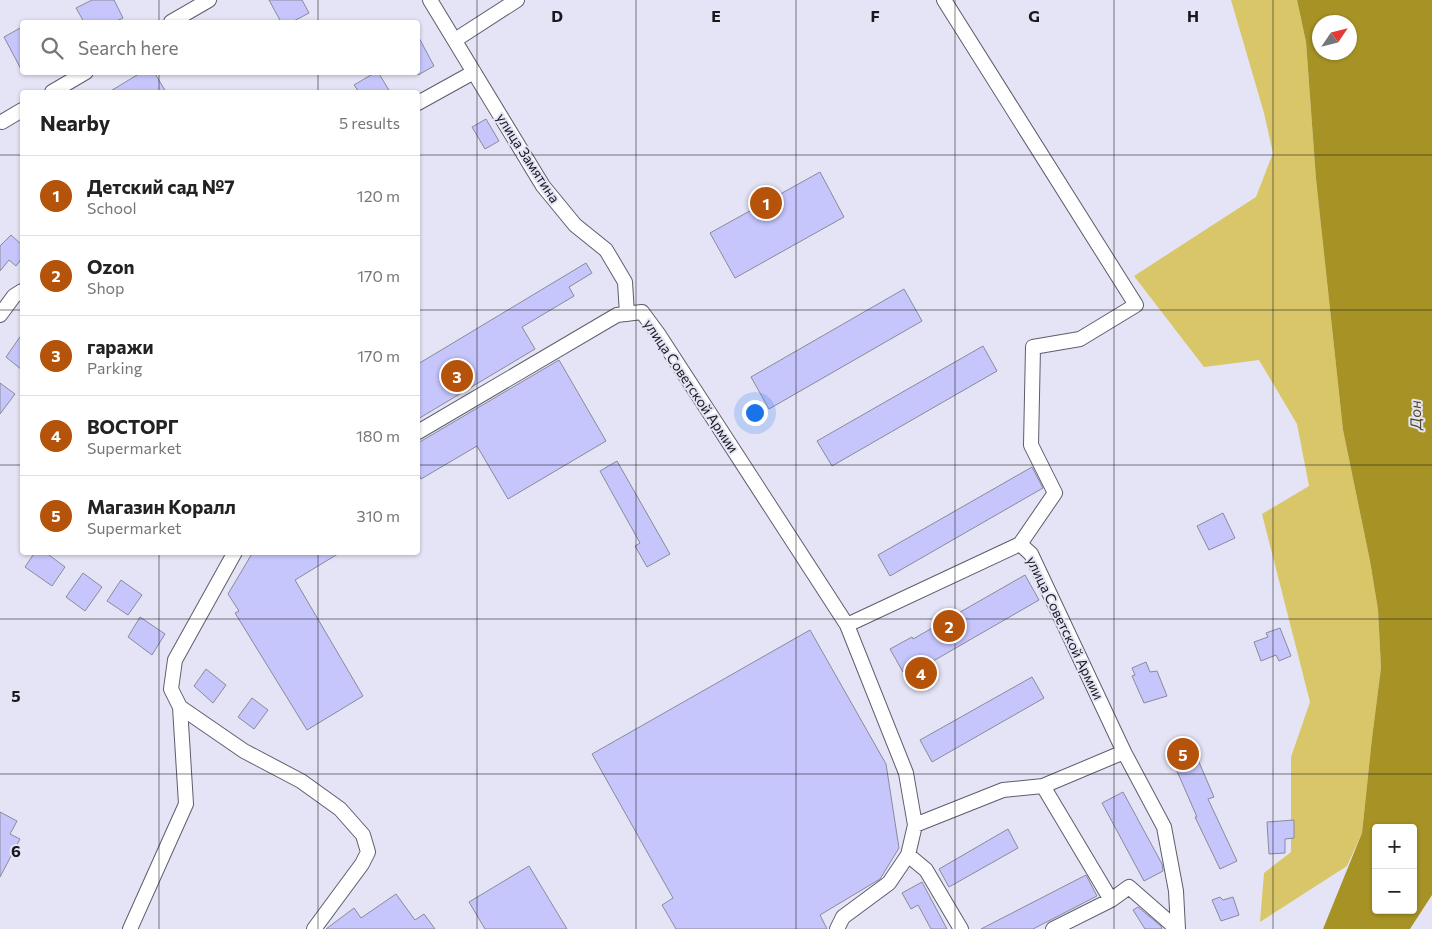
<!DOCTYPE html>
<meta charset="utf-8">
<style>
:root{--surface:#fff;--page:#f2f2f2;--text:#222;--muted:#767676;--line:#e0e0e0;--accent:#b45309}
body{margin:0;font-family:Commissioner,sans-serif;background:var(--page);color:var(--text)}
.controls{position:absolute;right:15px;bottom:15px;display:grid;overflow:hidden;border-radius:5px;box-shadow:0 1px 4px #0004}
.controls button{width:45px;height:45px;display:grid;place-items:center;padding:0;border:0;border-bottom:1px solid var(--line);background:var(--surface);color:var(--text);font:25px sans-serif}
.compass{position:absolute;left:1312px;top:15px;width:45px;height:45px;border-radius:50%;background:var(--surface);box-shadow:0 1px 4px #0004;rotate:55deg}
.you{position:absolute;left:754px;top:412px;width:18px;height:18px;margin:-12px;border:4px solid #fff;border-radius:50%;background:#1a73e8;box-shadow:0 0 0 8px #1a73e833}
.badge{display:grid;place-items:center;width:32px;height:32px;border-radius:50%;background:var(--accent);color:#fff;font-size:16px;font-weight:700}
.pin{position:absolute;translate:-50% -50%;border:2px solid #fff;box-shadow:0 1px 5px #0006}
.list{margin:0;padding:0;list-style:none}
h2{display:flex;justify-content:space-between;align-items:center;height:65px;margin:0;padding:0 20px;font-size:21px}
h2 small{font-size:16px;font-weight:400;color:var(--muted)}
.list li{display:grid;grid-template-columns:32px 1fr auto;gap:15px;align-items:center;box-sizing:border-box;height:80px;padding:0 20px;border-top:1px solid var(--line)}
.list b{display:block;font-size:19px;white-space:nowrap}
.list p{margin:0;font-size:16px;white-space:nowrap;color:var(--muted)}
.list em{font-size:16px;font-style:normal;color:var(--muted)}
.icon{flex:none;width:28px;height:28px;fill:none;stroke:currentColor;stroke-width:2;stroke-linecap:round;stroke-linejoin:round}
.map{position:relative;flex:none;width:1432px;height:929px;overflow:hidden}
.search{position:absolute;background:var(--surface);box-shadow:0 1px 4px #0004;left:20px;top:20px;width:400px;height:55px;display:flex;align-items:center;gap:12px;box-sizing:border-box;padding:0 18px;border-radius:5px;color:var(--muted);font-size:19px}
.panel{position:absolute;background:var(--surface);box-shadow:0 1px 4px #0004;left:20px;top:90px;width:400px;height:465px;border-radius:5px}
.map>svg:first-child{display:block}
</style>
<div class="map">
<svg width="1432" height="929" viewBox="0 0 1432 929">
<rect width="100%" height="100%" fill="#e4e4f6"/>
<path fill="#d9c668" d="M1231,0h66l9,42 10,137 27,251 27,131 8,49 3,58 -9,70 -10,95 -15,33 -87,56 4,-49 27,-21v-95l19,-55 -48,-188 47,-28 -12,-62 -38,-64 -55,7 -70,-91 122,-79 17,-44 -9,-40z"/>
<path fill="#a79325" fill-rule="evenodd" d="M1297,0h135v895l-22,34h-87l39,-96 10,-95 9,-70 -3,-58 -8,-49 -27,-131 -27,-251 -10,-137zM1320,22h30v30h-30zM1376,828h37v82h-37z"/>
<path fill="#c6c6fc" stroke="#898a99" d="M92,0h22l9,18 -9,4h-30l-8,-14z
M269,0h33l7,13 -17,9h-11z
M22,27v44l-18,-34z
M418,36l16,30 -16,9z
M142,72h12l12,20h-57z
M376,72h2l12,20h-31l-5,-7z
M486,119l13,22 -14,8 -13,-22z
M820,172l24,45 -109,61 -25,-45z
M11,235l11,10v13l-6,8 -7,-6 -9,11v-25z
M586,263l6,10 -23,14 5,9 -52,31 13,22 -117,70v-55z
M904,289l18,32 -153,88 -18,-32z
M22,334v36l-16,-13z
M983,346l14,25 -165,95 -15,-25z
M559,360l47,81 -98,58 -31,-53 -56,33 -3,-7v-29z
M0,383l15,11 -15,20z
M617,461l53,93 -23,13 -12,-21 5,-3 -40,-72z
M1032,467l11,21 -153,88 -12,-21z
M1223,513l12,25 -26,12 -12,-24z
M35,552h10l20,15 -13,19 -27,-19z
M253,552h88l-46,28 68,116 -56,34 -72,-117 4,-2 -11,-17z
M83,573l19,14 -17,24 -19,-14z
M1025,575l14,25 -111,64 7,13 -19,10 -10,-17 -3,2 -13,-23 22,-12 1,2z
M121,580l21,15 -14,20 -21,-14z
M140,617l25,17 -13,21 -24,-18z
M1280,628l11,28 -12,5 -3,-6 -15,6 -7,-19 14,-5 -2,-4z
M810,630l76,134 13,84 -19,31 -60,36 7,14h-151l-14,-24 11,-7 -81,-144z
M1146,662l4,10 7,-1 10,25 -23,7 -12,-27 3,-1 -3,-7z
M206,669l20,16 -13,18 -19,-17z
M1032,677l12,21 -112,64 -12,-22z
M252,698l16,12 -14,19 -16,-12z
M1189,739l25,58 -6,2 29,62 -17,8 -25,-52h2l-30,-69z
M1123,792l39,72 1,7 -19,10 -42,-78z
M0,812l17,9 -7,13 10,5 -20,38z
M1294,820v18l-9,1v14l-16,1 -2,-32z
M1008,829l10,19 -69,39 -10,-18z
M529,866l38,63h-82l-16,-27z
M1086,875l11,21 -64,33h-52z
M922,882l25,47h-16l-13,-24 -7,4 -9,-16z
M396,894l19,26 9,-6 11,15h-109l28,-21 7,10z
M1220,897l3,3 10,-3 6,18 -18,6 -9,-21z
M1138,907l23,19 1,3h-17l-12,-19z"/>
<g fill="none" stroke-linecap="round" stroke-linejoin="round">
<defs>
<path id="minor" d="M430,0l113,186 32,39 31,25 19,32 2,32
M944,0l192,305 -56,34 -47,8 -2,98 24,48 -35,51
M171,22l38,-22
M455,40l62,-40
M52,92l34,-20
M418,103l56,-31
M2,122l20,-12
M0,315l14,-19 8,-5
M418,432l199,-117 25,-3 17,23 188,290 59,148 9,52 -7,30 18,15 35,59
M847,625l173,-81 11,10 93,198
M180,707l64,44 57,30 39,28 23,26 5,17 -6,12 -48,65
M1043,786l68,114 -58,29
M915,825l88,-35 40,-4 81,-34 40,75 12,64 2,38
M1111,900l18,-13 48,42
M130,929l56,-125 -6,-97 -9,-18 4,-29 60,-108
M837,929l6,-12 46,-34 19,-28"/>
</defs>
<use href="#minor" stroke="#5d5d6c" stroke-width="16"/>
<use href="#minor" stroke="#fff" stroke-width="14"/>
</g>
<path fill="none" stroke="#18181e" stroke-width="1" stroke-opacity="0.55" d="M159,0v22M318,0v22M477,0v929M636,0v929M796,0v929M955,0v929M1114,0v929M1273,0v929M159,72v20M318,72v20M0,155h22M418,155h1014M0,310h22M418,310h1014M0,465h22M418,465h1014M159,552v377M318,552v377M0,619h1432M0,774h1432"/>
<g text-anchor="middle" stroke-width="4" stroke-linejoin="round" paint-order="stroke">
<g font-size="14" fill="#18181e" stroke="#e4e4f6">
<text transform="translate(528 158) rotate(57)" y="5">улица Замятина</text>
<text transform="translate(691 386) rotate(56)" y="5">улица Советской Армии</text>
<text transform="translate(1065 628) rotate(64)" y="5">улица Советской Армии</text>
</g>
<g font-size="15" font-style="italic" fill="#534b20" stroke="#e4e4f6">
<text transform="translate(1416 415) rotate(-91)" y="5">Дон</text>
</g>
</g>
<g font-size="16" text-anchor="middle" font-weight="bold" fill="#18181e" stroke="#e4e4f6" stroke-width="4" stroke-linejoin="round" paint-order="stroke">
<text x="557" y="22">D</text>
<text x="716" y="22">E</text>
<text x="875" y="22">F</text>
<text x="1034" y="22">G</text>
<text x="1193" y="22">H</text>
<text x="16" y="702">5</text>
<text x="16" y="857">6</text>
</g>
</svg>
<div class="controls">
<button>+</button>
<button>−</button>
</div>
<svg class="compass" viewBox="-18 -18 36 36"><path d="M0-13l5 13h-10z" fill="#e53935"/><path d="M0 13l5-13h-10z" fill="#767676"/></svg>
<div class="you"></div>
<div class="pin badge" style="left:766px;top:203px">1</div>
<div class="pin badge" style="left:949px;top:626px">2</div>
<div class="pin badge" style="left:457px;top:376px">3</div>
<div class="pin badge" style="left:921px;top:673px">4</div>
<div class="pin badge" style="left:1183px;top:754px">5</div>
<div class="search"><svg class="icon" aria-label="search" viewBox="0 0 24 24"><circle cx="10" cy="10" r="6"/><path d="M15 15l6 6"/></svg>Search here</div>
<section class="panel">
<h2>Nearby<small>5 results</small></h2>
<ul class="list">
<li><span class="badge">1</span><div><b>Детский сад №7</b><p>School</p></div><em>120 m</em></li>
<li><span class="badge">2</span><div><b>Ozon</b><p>Shop</p></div><em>170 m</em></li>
<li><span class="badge">3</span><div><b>гаражи</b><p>Parking</p></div><em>170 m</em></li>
<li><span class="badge">4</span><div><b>ВОСТОРГ</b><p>Supermarket</p></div><em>180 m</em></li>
<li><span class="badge">5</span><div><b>Магазин Коралл</b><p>Supermarket</p></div><em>310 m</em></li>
</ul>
</section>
</div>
